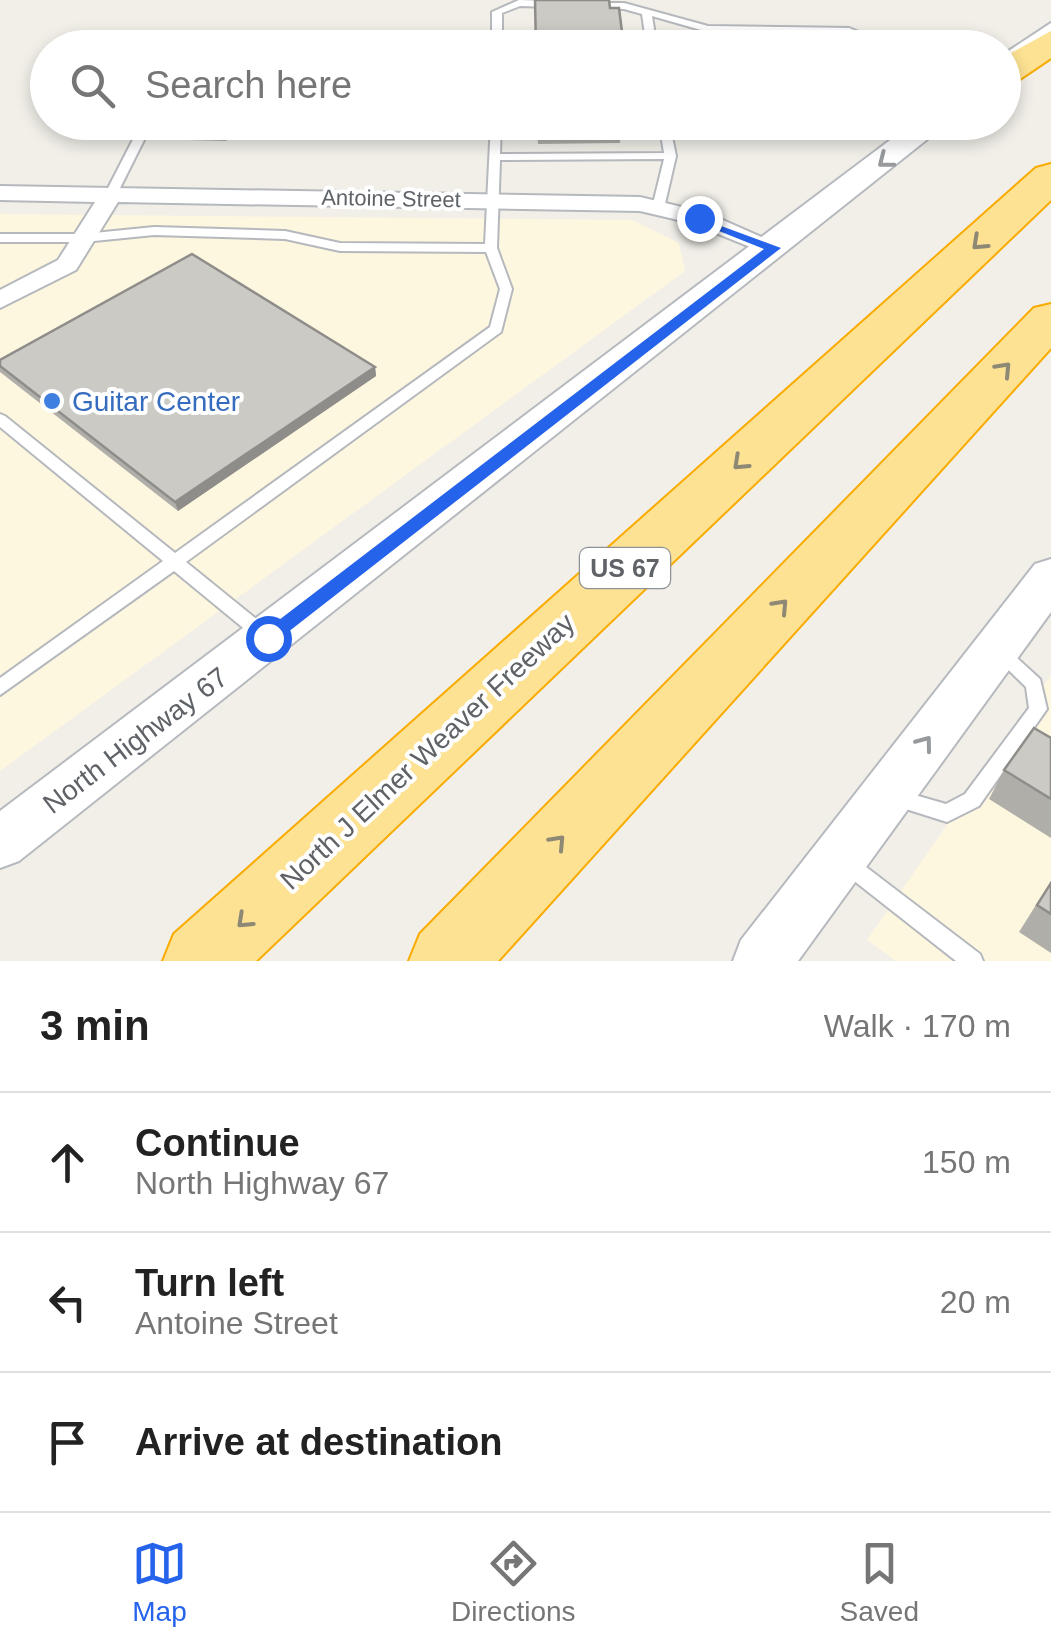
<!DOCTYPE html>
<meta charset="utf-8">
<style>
:root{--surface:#fff;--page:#f2f2f2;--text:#222;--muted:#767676;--line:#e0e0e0;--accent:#2563eb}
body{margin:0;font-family:Arial,sans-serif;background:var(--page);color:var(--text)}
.stop{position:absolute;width:30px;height:30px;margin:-22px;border:8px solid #2563eb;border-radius:50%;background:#fff}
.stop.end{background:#2563eb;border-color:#fff;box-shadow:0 2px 10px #0008}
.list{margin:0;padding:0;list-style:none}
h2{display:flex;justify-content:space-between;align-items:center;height:130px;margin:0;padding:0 40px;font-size:42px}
h2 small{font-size:32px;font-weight:400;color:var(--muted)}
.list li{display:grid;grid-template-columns:65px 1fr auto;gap:30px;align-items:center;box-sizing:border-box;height:140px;padding:0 40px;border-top:2px solid var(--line)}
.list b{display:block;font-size:38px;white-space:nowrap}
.list p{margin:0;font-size:32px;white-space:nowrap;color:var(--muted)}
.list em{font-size:32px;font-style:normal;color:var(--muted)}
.icon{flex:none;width:55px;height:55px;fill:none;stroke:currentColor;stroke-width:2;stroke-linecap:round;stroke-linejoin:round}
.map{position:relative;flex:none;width:1051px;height:961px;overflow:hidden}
.search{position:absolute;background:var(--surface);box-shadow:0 5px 15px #0003;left:30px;right:30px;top:30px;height:110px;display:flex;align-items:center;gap:25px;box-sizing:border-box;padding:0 35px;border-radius:55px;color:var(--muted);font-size:38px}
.sheet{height:550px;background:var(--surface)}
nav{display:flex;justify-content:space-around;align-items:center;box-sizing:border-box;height:140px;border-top:2px solid var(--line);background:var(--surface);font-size:28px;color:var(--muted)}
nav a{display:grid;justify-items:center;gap:5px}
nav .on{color:var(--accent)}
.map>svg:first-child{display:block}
</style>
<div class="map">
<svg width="1051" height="961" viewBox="0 0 1051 961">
<rect width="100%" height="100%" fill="#f1efe8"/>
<path fill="#fef7e0" d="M0,214l632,6 47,23 6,28 -685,500z
M1051,675v286h-155l-29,-21z"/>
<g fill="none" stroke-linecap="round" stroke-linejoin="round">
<defs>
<path id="service" d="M519,0l31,1 5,3 -5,3 -30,-1 -18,7v35h-10v-36z
M590,3h34l84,23 141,2 50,20h-15l-36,-14 -140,-2 -56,-16 5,32h-10l-5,-34 -18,-5 -31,-1 -3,-1z
M142,122h11l-36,72 -6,3 -4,-1 -2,-2z
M491,122h10l-1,32 164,-1 -5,-31h10l7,34 -12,52 -6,4 -6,-4 12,-49 -164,1 -3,88 15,41 -11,43 -315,230 85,69 2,5 -2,5 -6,2 -6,-2 -85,-70 -174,124v-17l163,-117 -163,-134v-13l5,2 170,137 315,-226 10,-38 -14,-37 -146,-1 -55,-12 -131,-4 -70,7h-84v-8h84l70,-7 131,4 55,12 145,1z
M1000,646l6,2 34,31 7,30 -68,97 -32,16 -60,-19 -2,-6 2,-6 7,-2 52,15 19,-10 64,-86 -3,-21 -35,-34 3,-5z
M846,854l7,3 127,97 3,7h-27l-117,-92 -3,-6 3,-6z"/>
<path id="minor" d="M0,186l640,11 67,16 79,35 -12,7 -9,-2 -74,-30 -51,-12 -522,-9 -42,68 -76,38v-18l58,-30 37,-58 -95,-2z"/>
<path id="secondary" d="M1051,23v22l-37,29 -10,2v-22z
M914,122h35l-930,739 -19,7v-57z
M1051,559v53l-253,349h-65l8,-21 294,-376z"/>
<path id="motorway" d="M1051,31v27l-34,23 -13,3v-27z
M1051,164v36l-795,761h-93l11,-27 862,-766z
M1051,304v44l-553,613h-89l11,-27 614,-626z"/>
</defs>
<use href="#service" stroke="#b5b8bc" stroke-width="4"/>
<use href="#minor" stroke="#b5b8bc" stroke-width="4"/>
<use href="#secondary" stroke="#b6babf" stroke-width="4"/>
<use href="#motorway" stroke="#f9ab00" stroke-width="4"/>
<use href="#service" fill="#fff" fill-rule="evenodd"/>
<use href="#minor" fill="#fff" fill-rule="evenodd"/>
<use href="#secondary" fill="#fff" fill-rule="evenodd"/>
<use href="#motorway" fill="#fde293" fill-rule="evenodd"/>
</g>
<path fill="#afaea9" d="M233,122l-7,19 -39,-1 -4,-16z
M537,122h84l-1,21 -82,1z
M0,360l375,7 1,9 -198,135 -178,-139z
M1051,738v100l-62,-39 15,-29z
M1051,881v72l-32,-21z"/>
<path fill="#8f8d8a" d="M224,122h9l-7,19 -3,-16z
M375,367l1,9 -198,135 -3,-9z"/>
<path fill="#cccac5" stroke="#8f8d8a" stroke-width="2.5" d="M535,0h74l1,8h9l5,40h-88z
M184,122h40l-1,3 -40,-1z
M192,254l183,113 -200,135 -175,-136v-6z
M1034,728l17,10v61l-47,-29z
M1051,883v31l-14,-9z"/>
<defs><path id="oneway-chevron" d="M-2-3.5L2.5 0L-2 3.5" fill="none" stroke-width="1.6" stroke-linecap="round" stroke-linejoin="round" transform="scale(2.5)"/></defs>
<g stroke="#979a9d">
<use href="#oneway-chevron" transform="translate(885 161) rotate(142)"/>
<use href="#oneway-chevron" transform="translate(925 743) rotate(-53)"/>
</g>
<g stroke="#8e8975">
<use href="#oneway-chevron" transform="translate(979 243) rotate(137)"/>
<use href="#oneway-chevron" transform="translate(1004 369) rotate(-47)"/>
<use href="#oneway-chevron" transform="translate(740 463) rotate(137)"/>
<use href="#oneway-chevron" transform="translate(781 606) rotate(-47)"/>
<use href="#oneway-chevron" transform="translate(558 842) rotate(-47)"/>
<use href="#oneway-chevron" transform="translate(244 921) rotate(137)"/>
</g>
<path fill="#2563eb" d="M694,216l87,32 -507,395h-12v-10l502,-384 -70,-28z"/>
<circle fill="#3f7fe0" stroke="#fff" stroke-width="4" cx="52" cy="401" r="10"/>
<g text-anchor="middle" stroke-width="8" stroke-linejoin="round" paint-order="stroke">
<g font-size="22" fill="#5f6368" stroke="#fff">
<text transform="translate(391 198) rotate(1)" y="8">Antoine Street</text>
</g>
<rect fill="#fff" stroke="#8f9295" stroke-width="2.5" x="580" y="548" width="90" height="40" rx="8"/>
<g font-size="25" font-weight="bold" fill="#5f6368">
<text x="625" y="577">US 67</text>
</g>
<g font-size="28" fill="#366cbe" stroke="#fff" text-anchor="start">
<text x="72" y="411">Guitar Center</text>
</g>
<g font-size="28" fill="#5f6368" stroke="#fff">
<text transform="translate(135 740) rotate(-37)" y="10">North Highway 67</text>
<text transform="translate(427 751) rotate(-43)" y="10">North J Elmer Weaver Freeway</text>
</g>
</g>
</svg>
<div class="stop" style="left:268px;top:638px"></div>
<div class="stop end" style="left:699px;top:218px"></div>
<div class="search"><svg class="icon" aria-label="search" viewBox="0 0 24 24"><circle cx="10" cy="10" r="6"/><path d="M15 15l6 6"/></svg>Search here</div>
</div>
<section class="sheet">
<h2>3 min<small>Walk · 170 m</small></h2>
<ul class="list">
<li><svg class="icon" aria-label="ahead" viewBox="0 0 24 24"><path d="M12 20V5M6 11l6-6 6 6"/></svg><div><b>Continue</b><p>North Highway 67</p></div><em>150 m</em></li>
<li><svg class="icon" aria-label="left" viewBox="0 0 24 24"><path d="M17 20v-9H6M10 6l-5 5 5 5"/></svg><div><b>Turn left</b><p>Antoine Street</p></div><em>20 m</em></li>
<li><svg class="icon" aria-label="arrive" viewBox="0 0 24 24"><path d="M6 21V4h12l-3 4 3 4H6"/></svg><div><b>Arrive at destination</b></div></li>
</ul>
</section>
<nav>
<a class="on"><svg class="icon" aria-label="map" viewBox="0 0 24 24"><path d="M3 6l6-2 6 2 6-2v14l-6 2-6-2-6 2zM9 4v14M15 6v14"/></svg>Map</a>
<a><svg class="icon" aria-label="directions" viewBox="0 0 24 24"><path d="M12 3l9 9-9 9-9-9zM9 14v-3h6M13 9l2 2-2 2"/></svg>Directions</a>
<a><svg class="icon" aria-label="saved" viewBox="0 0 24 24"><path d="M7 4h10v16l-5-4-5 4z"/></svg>Saved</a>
</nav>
